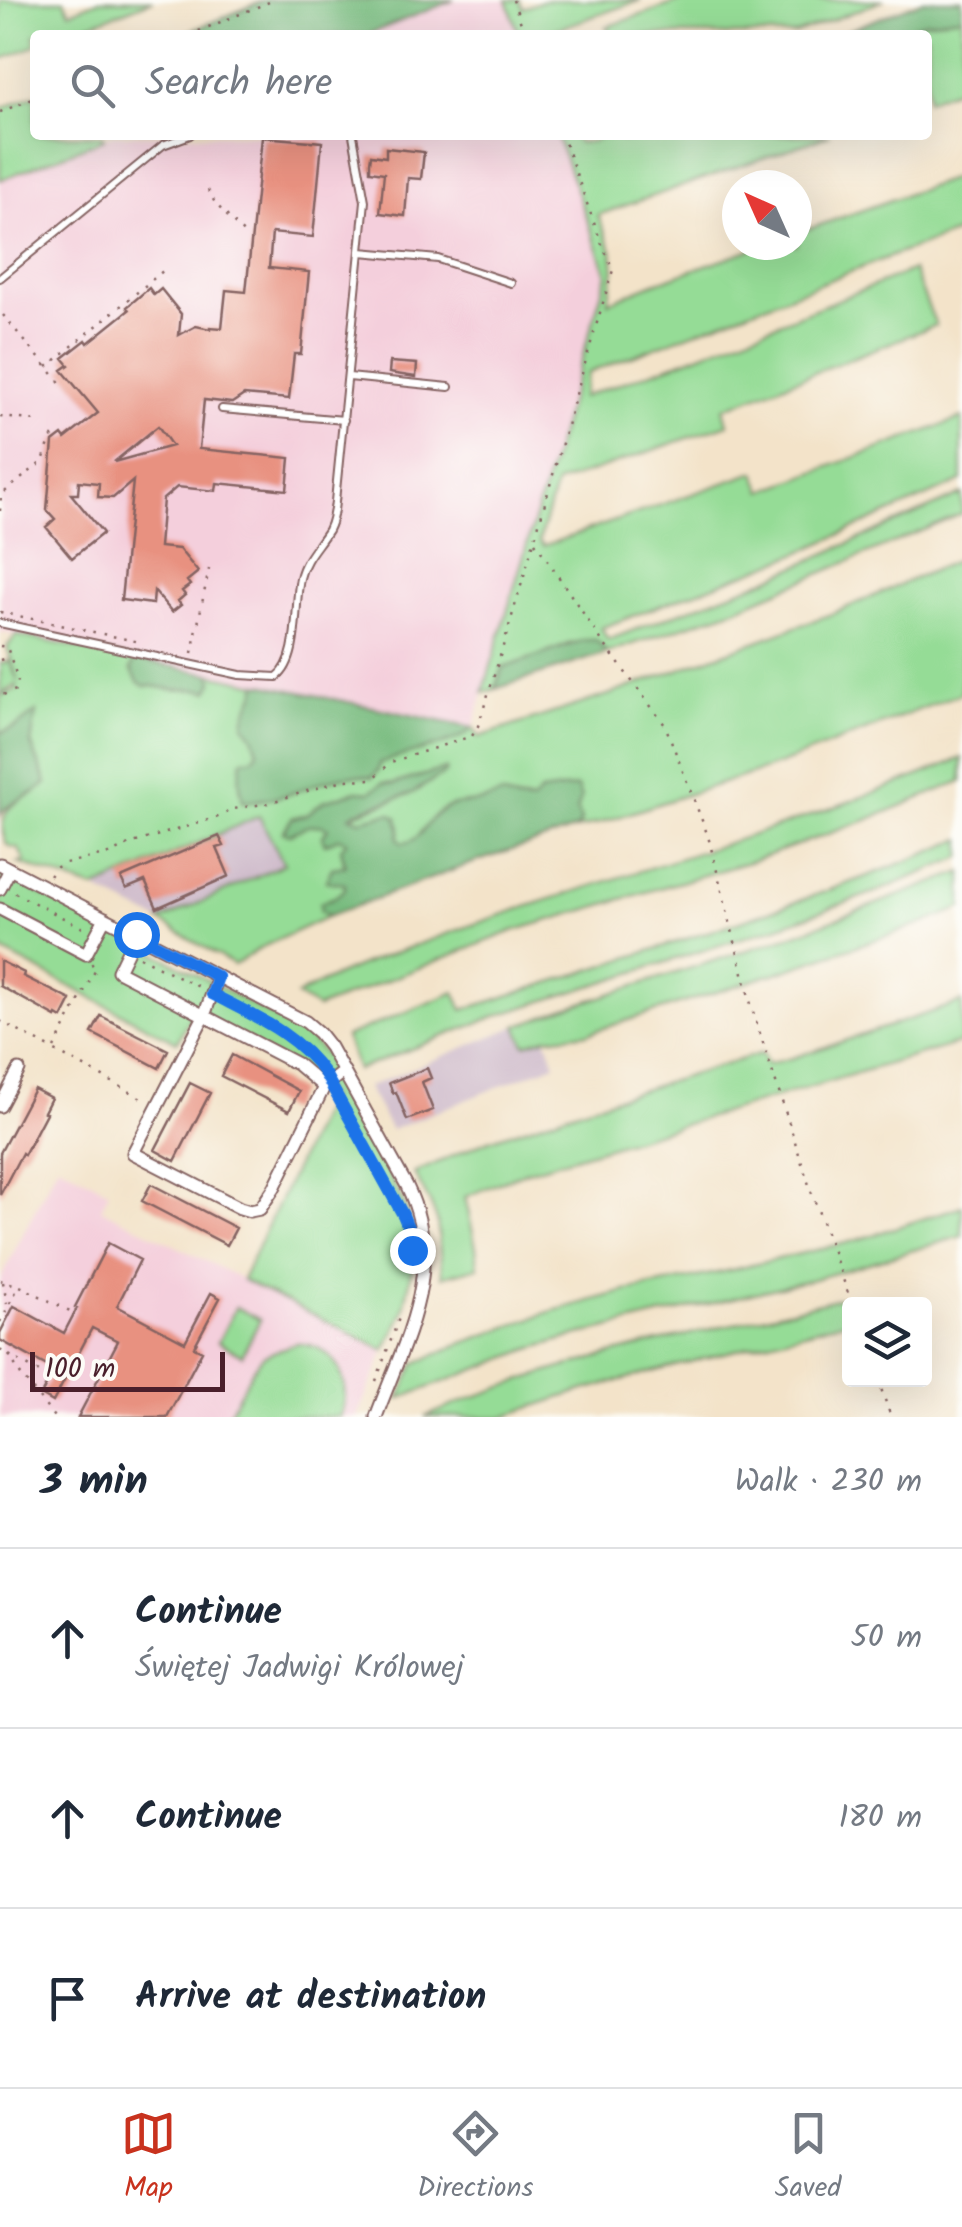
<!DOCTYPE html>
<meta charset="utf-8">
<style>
:root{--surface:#fff;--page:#f2f2f3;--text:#1f2937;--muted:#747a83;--line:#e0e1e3;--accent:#c8321e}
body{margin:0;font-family:Kalam,sans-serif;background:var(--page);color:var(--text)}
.controls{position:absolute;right:30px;bottom:30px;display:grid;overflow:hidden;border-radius:10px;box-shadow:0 10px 40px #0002}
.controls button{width:90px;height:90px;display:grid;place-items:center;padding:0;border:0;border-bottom:2px solid var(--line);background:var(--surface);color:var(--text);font:50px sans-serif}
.compass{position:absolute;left:722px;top:170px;width:90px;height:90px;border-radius:50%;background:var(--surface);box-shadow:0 10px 40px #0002;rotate:315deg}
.scale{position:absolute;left:30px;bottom:25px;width:195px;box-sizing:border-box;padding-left:10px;border:5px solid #4a1f2b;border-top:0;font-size:28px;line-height:35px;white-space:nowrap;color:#4a1f2b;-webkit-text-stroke:8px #fdfcf7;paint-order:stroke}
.stop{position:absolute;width:30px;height:30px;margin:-22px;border:8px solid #1a73e8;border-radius:50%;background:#fff}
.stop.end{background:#1a73e8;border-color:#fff;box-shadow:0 2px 10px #0008}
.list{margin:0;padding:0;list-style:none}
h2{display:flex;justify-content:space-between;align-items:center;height:130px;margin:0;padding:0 40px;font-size:42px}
h2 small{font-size:32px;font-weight:400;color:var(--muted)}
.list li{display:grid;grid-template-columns:65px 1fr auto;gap:30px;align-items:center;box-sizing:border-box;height:180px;padding:0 40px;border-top:2px solid var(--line)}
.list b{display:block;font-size:38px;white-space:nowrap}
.list p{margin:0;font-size:32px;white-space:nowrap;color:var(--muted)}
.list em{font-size:32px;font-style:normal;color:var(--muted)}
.icon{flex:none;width:55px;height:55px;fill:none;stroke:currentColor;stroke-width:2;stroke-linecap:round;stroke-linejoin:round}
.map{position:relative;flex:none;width:962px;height:1417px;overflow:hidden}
.search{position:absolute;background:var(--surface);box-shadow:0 10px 40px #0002;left:30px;right:30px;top:30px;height:110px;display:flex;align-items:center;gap:25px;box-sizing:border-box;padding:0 35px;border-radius:10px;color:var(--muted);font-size:38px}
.sheet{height:670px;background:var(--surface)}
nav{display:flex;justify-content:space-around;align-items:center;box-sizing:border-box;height:140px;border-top:2px solid var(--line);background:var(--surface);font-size:28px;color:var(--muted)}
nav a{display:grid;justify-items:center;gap:5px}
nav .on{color:var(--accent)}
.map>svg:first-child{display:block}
</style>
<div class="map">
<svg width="962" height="1417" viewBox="0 0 962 1417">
<rect width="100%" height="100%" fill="#fdfcf7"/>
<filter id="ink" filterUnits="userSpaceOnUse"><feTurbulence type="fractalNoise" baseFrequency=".01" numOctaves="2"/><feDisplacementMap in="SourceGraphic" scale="20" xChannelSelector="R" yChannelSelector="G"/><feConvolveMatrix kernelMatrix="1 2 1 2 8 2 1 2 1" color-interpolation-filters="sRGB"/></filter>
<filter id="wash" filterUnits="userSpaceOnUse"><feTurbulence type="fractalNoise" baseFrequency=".0048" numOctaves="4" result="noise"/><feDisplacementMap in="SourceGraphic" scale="40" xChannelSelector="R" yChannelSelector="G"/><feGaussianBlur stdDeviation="2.25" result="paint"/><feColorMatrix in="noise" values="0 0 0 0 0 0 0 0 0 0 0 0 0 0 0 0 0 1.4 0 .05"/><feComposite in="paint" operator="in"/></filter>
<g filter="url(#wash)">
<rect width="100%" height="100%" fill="#f3e3c9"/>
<path fill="#f4cfdc" d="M454,0h53l12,35h-153z
M113,135h443l51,139 -134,454 -473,-96v-452z
M58,1164l51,27 -8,18 284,141 -28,67h-357v-137z"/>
<path fill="#d0bdcc" d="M259,816l25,47 -124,58 -66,-32z
M517,1026l8,17 21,-5 9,26 -164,66 -24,-43z"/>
<path fill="#95dc96" stroke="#707e60" stroke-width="2.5" d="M0,0h64l6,12 30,-12h53l-91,35h-27v11l-35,14z
M507,0h12l4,8 22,-8h96l-102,35h-20z
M684,0h200l-90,35h-180l-8,-8z
M962,17v70l-35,13v-65h-33l30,-13z
M35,95v40h66l3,4 -104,41v-71z
M556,135h15l7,8 15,-2 8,-6h9l13,6 20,-2 3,-4h184l-232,80 14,35 2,21 -6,31 44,-18 111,-39h34v-12l165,-58v56l-73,26 -301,116 -6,24 106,-38 225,-89 23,55 -212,83 4,16 -172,60 -17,57 4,5 212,-74 8,19 199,-73v63l-168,74 -193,73 7,12 162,-62 192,-84v20l-227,95 -128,44 -11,-13 -25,3 -49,20 -19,5 -8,21 -12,4 124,-419z
M962,558v135l-184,72 -175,57 -26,7 4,-8 -4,-10 4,-13c-28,2 -53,7 -80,-3l-80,36c-4,9 -9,13 -19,12l-4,-5 2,-10 -17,-14 -23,6 -11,-4 63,-23 33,-20v-4l-52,15 -10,-1 -13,9 -13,-1 -33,10 -17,13 -15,4 -9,14 7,2c10,-5 24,-12 35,-8 9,3 13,11 23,15l-7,7 4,19 -18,14 18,3v5l-24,22 8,5 -67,31 -28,18 -74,-44 124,-57 -25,-48 -165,73 -75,-26 6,-2 -7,-13c-12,-1 -12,-4 -15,-15 -3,-34 24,-30 44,-50l-16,-39 4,-31 -19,14 -16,6v-37l16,-6 1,-5 -17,9v-30l9,-4 9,21 -11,-34 9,-12 119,24 -4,11 13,16c11,-1 17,2 27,3 13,2 24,-2 37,2l5,-9 -2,-8 47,10 -3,15 -11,25 9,12 5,15 -5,7 -11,2 -2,32 50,2 18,-9 45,-11 19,3c0,-1 7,-14 8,-14 22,-19 71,-12 93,-35l6,9 132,-43 223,-81z
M962,758v23l-95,39 -115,41 -239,70 -196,77 -20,-12c35,-21 73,-35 111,-48 43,-16 86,-31 130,-45 142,-45 286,-87 424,-145z
M962,839v18l-81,33 -101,36 -284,90 -139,54 -12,-33 110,-45 8,18c167,-53 337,-104 499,-171z
M962,872v36l-40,16 -146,49 -188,60 -42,5 -21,6 -8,-18 46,-17 222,-71z
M0,873l198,102 110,61 22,24 75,146 8,27 2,23 -12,57 -18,37 -143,-70 87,-184 -35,-29 -103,-51 -14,26 -177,-92z
M962,1002v40l-435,129 -62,26 11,50 2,20 -36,10 -5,-57 -7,-17 -16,-30 72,-32 101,-34 175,-54 5,11 25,-6z
M962,1206v30l-148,43 -231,55 -56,16 -128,49 16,-35 45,-20 89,-32 77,-21 101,-20 127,-30z
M840,1298l6,23 -262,69 -82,27h-77c133,-58 276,-84 415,-119z
M236,1307l24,13 -18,35 -24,-13z
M296,1343c6,1 11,1 17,3 28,10 40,46 26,71h-112l25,-46 11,-15z"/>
<path fill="#78bc7f" stroke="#616e55" stroke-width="2.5" d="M265,0h189l-88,35h-185z
M924,0h38v17l-38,5 -30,13h-57z
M584,640h12l11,13 -112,36 8,-21z
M135,659l76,15 2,8 -5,9c-13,-4 -24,0 -37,-2 -10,-1 -16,-4 -27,-3l-6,-4 -7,-13z
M258,684l9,1 206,43c-17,18 -67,24 -93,35l-2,8 -6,6c-30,-6 -53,6 -80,16 -15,6 -33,7 -49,9l-4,-22 3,-20 11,-2 5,-7 -5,-15 -9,-12c1,-17 11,-23 14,-40z
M36,712l-5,32 16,39c-14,14 -38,17 -47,32v-82l16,-6z
M446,769l-1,4 -33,20 -57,19 -5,4 10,4 30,-7 7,4 3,11 -2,10 4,5c19,-1 22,-19 36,-30 13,-10 24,-9 39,-11 8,-1 16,-5 24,-7l17,6 14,1 9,-10 36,-5 4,11 -4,13 4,10 -4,8 -99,32 -149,55 -8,-5 -1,-8 15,-6 10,-8v-5l-19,-3 6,-13 13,-2 -4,-18 6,-7 -9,-3 -13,6 -3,-7 6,-9c-12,-7 -26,0 -38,6l-7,-2 9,-14 15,-4 17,-13 33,-10 13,1 13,-9 11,1z"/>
<g id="blocks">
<path fill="#e89180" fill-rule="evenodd" d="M262,137l60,5 -9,95 -41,-4 -3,35 40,4 -8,82h-7l-5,45 -45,-4 -12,8 -28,-3 -5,49 91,9 -3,32 -70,-7 -1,8 -39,-4 -14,12 -4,48 20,2 19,23 -11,9 3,4 -8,6 3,4 -7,6 3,4 -9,7 -18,-21 -1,13 -32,-4 12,-119 -20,17 -15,-1 1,-14 -20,-2 -1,13h-7l32,39 -31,25 -26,-31 9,-8 -8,-9 6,-68 9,-7 3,4 33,-26 -36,-43 7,-5 -6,-7 23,-18 2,3 41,-33 -2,-3 22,-19 5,7 7,-6 20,25 -2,21 17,-9 14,3v-2l12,1 4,-38 20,2zM158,426l14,20 -58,16z
M386,148l38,4 -3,27 -13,-1 -3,38 -25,-3 4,-40 -14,-2v-9l1,-7 15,2z
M390,362l27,2 -1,13 -27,-4z
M219,836l5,10 -7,2 12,28 -72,32 -12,-27 -19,8 -5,-11z
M0,961l24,12 -1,3 48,24 -9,18 -5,-3 -1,2 -56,-31z
M101,1016l67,34 -9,18 -67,-35z
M232,1055l67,36 -10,20 -68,-35z
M427,1068l4,10 -9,4 11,28 -26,10 -11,-28 -3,1 -4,-10z
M190,1083l20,10 -35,68 -20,-11z
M34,1089l17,9 -7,14 2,1 -22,42 -2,-2 -22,42v-42z
M151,1184l85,44 -9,17 -85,-44z
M108,1243l32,17 -23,46 68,36 26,-49 9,5 -26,49 8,4 -35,66h-89l40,-76 -26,-13 -39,74 -12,-7 13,-25 -54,-30v-7l14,-27 50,27 13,-25 -2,-1z"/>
</g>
</g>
<g filter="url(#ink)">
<use href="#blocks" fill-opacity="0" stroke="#856462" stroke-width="2.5"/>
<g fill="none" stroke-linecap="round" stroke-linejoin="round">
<defs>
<path id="lane" d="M361,252l77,7 73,24
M0,278l163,-133 27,-10
M349,377l100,10
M222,409l122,11
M0,623l240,52 37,2c23,-17 17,-71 23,-99 4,-19 18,-32 28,-48 6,-11 7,-27 8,-39l29,-290 -12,-66"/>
<path id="street" d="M0,864l306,158 13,11 11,14 77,139c40,83 -2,152 -31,231
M0,889l10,-20
M0,909l86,45 19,-36
M136,934l-18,37 179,93 27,23
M218,977l-14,39 -71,137 107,55 10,3 10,-2 14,-21 50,-101 20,-16
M0,1106l19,-36"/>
</defs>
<use href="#lane" stroke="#856462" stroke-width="10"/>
<use href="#street" stroke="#856462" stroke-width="15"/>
<path stroke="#856462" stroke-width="2.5" stroke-dasharray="2.5 8" stroke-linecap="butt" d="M513,0l12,35
M189,35l85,-35
M0,112l35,-14
M208,190l7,13 32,34
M3,315l15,18
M24,340l39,46
M47,367l117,-97
M0,417l40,4
M0,511l1,-16 42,-34 8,-23 3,-2
M535,542l69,102 61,81 43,111 45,176 58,179 41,113
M0,612l140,30
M0,646l7,1 11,33 -2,10 -16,6
M192,653l17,-84
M0,660l9,-3
M50,876l7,-9 8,-4 41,-8 27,-12 85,-26 16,-8 34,-6 75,-23 30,-1 18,-17 81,-26 6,-10c49,-151 88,-304 135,-456l-12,-28 -39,-107
M15,893l68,35
M139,957l60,30
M224,1000l75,43 20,22
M0,1021l147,80
M54,1048l42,-79 -5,-6
M336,1094l70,129
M0,1280l20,6 54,27
M3,1282l4,22
M0,1322l18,-34
M0,1350l50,28
M9,1355l12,20 33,42
M878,1380l13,37
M376,1381l23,-63"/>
<use href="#lane" stroke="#fff" stroke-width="6"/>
<use href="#street" stroke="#fff" stroke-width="11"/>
</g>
</g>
<g fill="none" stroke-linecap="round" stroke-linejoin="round" filter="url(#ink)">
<path stroke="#1a73e8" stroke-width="12" d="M136,934l82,43 -6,17c44,23 84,39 113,80l78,141 7,17 2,18"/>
</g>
</svg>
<div class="controls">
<button><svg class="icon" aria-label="layers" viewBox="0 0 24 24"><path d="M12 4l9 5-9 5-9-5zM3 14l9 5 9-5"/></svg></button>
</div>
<svg class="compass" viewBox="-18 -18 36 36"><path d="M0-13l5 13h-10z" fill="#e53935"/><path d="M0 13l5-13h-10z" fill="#747a83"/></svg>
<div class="scale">100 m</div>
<div class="stop" style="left:136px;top:934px"></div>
<div class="stop end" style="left:412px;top:1250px"></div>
<div class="search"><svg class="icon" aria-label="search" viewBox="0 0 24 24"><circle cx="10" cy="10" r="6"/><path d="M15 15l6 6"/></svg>Search here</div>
</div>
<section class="sheet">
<h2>3 min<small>Walk · 230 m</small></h2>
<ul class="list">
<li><svg class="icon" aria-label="ahead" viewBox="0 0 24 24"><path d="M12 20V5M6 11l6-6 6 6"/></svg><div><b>Continue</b><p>Świętej Jadwigi Królowej</p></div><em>50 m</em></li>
<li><svg class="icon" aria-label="ahead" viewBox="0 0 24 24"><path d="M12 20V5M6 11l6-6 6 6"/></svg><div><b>Continue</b></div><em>180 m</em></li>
<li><svg class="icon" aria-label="arrive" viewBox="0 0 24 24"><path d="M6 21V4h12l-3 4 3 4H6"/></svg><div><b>Arrive at destination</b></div></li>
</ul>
</section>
<nav>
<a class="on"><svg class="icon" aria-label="map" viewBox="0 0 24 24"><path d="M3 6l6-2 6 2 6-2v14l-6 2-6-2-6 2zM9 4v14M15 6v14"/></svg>Map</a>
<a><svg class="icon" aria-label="directions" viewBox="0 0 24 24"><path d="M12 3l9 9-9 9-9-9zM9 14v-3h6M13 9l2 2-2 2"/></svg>Directions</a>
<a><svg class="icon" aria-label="saved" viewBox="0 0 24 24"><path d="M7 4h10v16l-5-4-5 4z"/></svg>Saved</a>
</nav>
